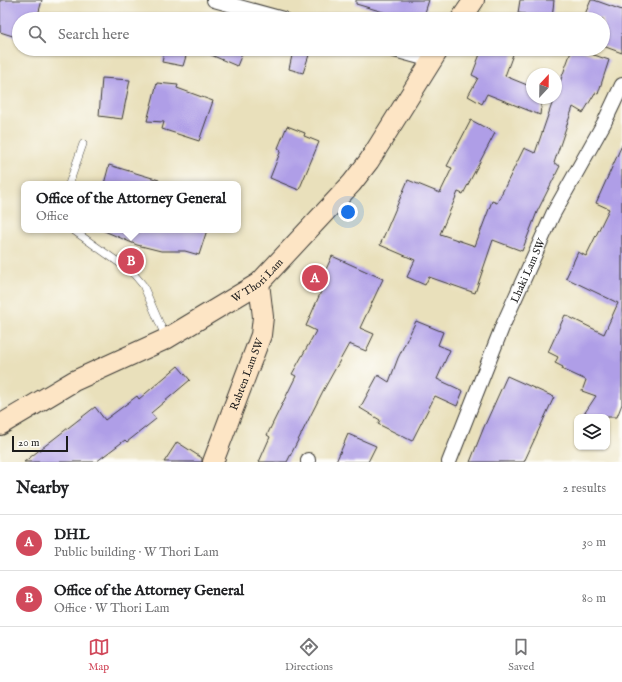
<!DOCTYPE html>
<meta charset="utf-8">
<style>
:root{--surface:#fff;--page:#f2f2f2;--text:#202124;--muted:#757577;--line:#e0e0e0;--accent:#d1495b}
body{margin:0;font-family:"IM FELL English",serif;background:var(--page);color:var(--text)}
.controls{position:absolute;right:12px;bottom:12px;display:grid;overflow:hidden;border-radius:8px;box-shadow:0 1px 3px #0004}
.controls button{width:36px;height:36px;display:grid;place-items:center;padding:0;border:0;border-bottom:1px solid var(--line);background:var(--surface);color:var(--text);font:20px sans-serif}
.compass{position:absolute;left:526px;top:68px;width:36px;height:36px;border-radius:50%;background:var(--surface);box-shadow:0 1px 3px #0004;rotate:22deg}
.scale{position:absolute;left:12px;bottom:10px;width:56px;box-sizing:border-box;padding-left:4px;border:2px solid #1c1c1c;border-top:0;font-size:11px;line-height:14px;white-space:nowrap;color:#1c1c1c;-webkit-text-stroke:3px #fdfcf7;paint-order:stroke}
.you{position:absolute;left:348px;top:212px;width:14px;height:14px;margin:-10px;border:3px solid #fff;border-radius:50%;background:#1a73e8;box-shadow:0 0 0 6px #1a73e833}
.badge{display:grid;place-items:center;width:26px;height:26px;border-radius:50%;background:var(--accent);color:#fff;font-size:13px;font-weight:700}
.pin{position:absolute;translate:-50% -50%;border:2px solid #fff;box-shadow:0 1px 4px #0006}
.popup{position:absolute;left:21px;top:181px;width:220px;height:52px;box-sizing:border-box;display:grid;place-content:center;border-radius:8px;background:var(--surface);filter:drop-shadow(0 1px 3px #0005);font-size:13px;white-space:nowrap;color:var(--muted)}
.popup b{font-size:15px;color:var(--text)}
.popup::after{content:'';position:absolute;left:50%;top:100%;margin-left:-8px;border:8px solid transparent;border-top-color:var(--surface)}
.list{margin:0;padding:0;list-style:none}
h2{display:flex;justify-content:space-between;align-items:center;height:52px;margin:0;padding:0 16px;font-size:17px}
h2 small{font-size:13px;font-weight:400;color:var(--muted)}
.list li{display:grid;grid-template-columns:26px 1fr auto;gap:12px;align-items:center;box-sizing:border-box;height:56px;padding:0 16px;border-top:1px solid var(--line)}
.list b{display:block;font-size:15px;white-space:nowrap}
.list p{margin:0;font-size:13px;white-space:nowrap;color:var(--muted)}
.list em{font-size:13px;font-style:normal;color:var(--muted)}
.icon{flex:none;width:22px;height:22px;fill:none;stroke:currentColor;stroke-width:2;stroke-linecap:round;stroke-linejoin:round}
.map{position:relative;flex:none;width:622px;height:462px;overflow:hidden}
.search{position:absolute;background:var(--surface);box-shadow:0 1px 3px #0004;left:12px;right:12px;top:12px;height:44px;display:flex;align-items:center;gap:10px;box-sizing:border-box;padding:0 14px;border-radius:22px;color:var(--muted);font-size:15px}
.sheet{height:164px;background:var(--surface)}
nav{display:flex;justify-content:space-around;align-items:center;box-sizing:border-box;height:56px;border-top:1px solid var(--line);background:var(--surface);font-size:11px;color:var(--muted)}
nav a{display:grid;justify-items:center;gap:2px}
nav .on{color:var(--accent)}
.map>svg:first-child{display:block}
</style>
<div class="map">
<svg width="622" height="462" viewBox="0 0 622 462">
<rect width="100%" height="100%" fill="#fdfcf7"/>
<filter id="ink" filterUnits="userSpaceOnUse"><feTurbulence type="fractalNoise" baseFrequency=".025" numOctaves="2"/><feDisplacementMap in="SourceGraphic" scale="8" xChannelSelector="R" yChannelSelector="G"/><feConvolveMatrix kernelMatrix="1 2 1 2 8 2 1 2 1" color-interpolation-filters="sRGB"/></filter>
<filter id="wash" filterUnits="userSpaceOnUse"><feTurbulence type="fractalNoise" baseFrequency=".012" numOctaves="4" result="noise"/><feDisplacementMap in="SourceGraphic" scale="16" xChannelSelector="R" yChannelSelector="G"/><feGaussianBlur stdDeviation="0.9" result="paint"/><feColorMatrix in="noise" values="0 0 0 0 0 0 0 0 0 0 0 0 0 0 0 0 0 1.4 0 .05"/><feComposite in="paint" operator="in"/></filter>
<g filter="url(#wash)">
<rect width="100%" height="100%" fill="#e9e0bb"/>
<g id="blocks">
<path fill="#af9ee7" d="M0,0h42l-5,19h-18v19l-19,-6z
M356,0h73l-6,19h-16l-51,-15z
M520,0h34l-2,19h-27v-5l-7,-1z
M591,0h3l28,10v43l-19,-7v-27h-20z
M165,49h9l13,4 -4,13 -21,-4z
M197,49h47l-7,17z
M482,49h33l-10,27 27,11v11h10l-2,17 -53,-21 -5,10 -14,-8 10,-18 -6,-3z
M572,49h4l33,11 -11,34 -3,-1 -12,20 -10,-6 -19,56 6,3 -23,46 -15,39 -29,-11 -18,53 -46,-16 -4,8 -18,-8 8,-17 -35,-15 28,-65 32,13 12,-25 -5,-2 24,-46 24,13 -32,61 -5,-2 -18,42 35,12 17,-45 5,2 27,-55 11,5 19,-55h2v-5z
M293,51l16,4 -6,18 -14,-4z
M102,78l28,2 -8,39 -23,-3z
M157,83l21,2 -1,3 36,13 -14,40 -37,-12 2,-7 -17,-1z
M287,126l18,7 -1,3 15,6 -20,48 -29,-12 11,-28 -3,-2z
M622,145v259l-5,13h-35l14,-21 -14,-5 4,-11 -24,-11 1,-2 -8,-4 3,-6 -10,-5 17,-37 39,19 14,-31 -52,-25 12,-26 8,4 23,-47 -13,-6z
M109,165l50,15v4h-55z
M102,230h105l-8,25 -14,-4h-24l-24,-6z
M332,256l51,23 -23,49 14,6 -8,17 -17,-7 -26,47 -36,71h-28l11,-25 -3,-2 29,-59 -4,-2 24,-43 -10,-5 17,-39 -4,-2z
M416,321l27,11 -5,13 12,5 -13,29 26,12 -6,15 -22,-10 -23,45 -34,-17 2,-4 -20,-12 18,-33 11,7 9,-24z
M178,366l12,14 -39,33 5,6 -29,23 -2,-2 -29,22h-72l71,-55 10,13 32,-24 2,3z
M507,376l47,21 -30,65h-54l14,-35z
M348,434l28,12 -8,16h-32z
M177,442l25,16v4h-38z"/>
</g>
</g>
<g filter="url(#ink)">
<use href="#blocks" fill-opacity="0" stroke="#3b3934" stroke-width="1"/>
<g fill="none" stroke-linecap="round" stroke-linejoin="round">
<defs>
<path id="lane" d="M69,184l14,-40
M73,230l59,42 11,13 23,53"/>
<g id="street">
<path d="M214,0l69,19"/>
<path d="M391,49l40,11"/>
<path d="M308,460v2"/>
<path id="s1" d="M449,462l54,-137 50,-111 51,-91 18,-38"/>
</g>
<g id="secondary">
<path d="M461,19l13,-19"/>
<path id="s2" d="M0,425l74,-44 92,-42 93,-56 93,-100 17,-22 70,-112"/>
<path id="s3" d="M213,462l48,-127 2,-18 -4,-34"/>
</g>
</defs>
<use href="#lane" stroke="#3b3934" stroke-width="8"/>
<use href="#street" stroke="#3b3934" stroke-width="16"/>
<use href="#secondary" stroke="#3b3934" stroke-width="22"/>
<use href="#lane" stroke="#fff" stroke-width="7"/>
<use href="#street" stroke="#fff" stroke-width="14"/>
<use href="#secondary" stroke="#fde5c5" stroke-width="20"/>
</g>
</g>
<g text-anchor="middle" stroke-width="4" stroke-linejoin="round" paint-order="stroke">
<g font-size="11" fill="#1c1c1c" stroke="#fdfcf7">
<text dy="4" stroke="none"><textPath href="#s1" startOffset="207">Lhaki Lam SW</textPath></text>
<text dy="4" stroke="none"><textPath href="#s2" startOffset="296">W Thori Lam</textPath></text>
<text dy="4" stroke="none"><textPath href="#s3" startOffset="94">Rabten Lam SW</textPath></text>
</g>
</g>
</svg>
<div class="controls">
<button><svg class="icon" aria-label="layers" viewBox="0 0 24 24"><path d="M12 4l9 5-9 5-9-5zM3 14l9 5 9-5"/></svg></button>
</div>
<svg class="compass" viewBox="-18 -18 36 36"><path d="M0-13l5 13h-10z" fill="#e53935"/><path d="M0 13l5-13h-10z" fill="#757577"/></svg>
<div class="scale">20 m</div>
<div class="you"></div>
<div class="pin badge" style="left:315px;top:278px">A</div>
<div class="pin badge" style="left:131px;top:261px">B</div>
<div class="popup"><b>Office of the Attorney General</b>Office</div>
<div class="search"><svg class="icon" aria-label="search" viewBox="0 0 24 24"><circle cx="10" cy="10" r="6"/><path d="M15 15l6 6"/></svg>Search here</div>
</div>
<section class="sheet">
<h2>Nearby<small>2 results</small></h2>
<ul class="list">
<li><span class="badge">A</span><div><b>DHL</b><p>Public building · W Thori Lam</p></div><em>30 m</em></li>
<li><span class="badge">B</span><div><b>Office of the Attorney General</b><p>Office · W Thori Lam</p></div><em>80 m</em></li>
</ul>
</section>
<nav>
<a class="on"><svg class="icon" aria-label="map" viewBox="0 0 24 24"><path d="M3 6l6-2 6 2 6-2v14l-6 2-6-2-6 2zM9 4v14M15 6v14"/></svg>Map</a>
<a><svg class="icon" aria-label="directions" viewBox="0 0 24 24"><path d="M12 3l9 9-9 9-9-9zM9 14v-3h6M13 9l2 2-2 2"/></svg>Directions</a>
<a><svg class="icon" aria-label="saved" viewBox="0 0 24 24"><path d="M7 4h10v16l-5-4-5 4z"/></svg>Saved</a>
</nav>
